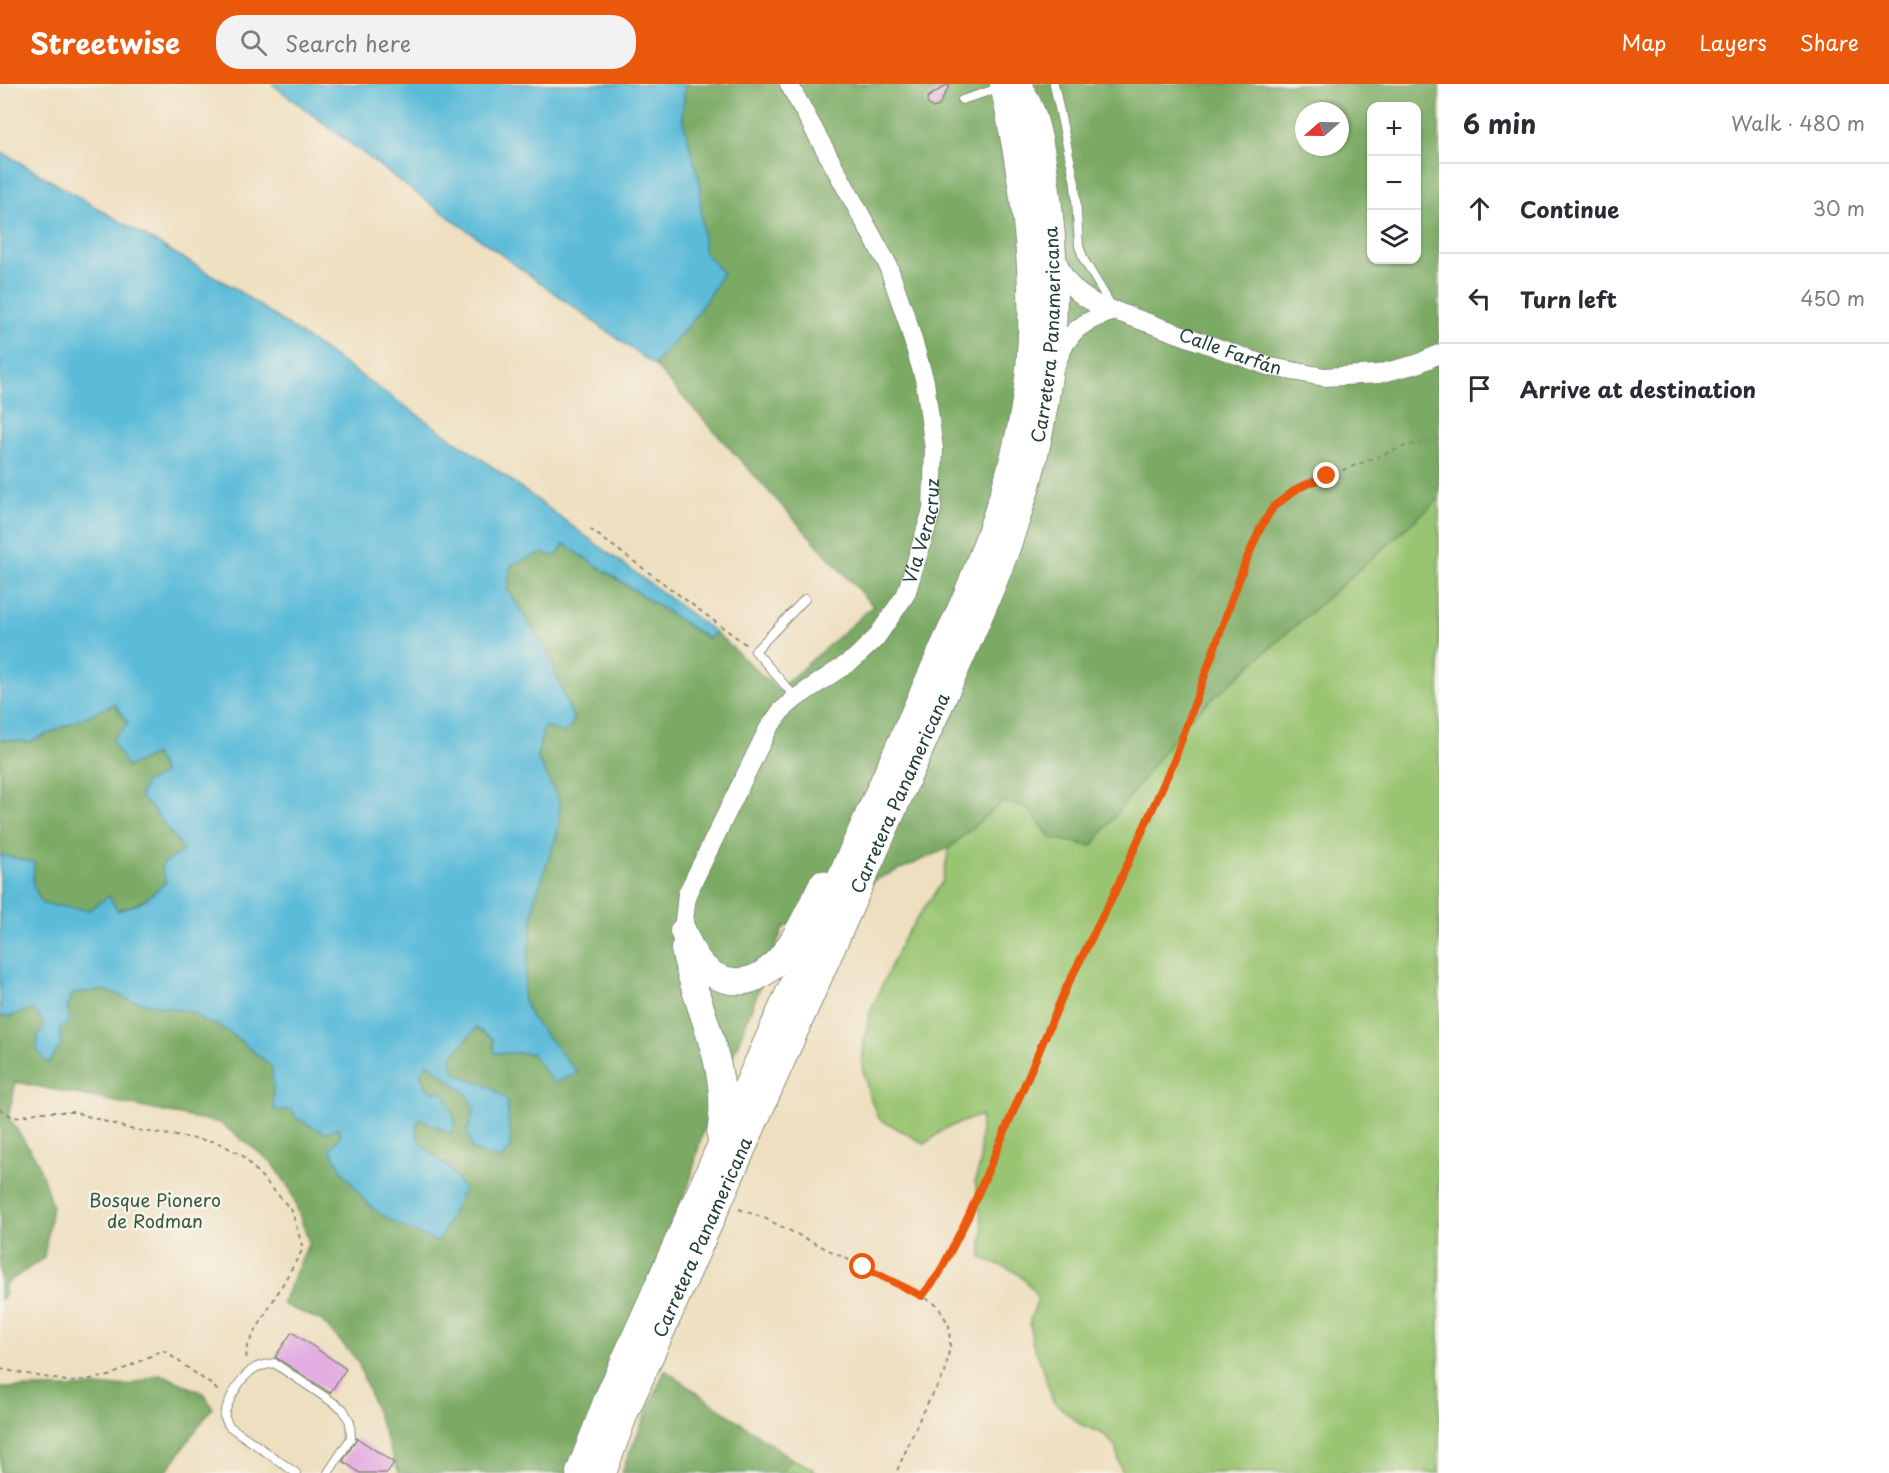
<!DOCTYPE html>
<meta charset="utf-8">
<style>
:root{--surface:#fff;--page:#f2f2f3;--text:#2b2b33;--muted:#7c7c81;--line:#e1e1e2;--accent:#ea580c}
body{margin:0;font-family:"Playpen Sans",sans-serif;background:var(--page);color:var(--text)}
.controls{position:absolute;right:18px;top:18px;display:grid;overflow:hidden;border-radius:12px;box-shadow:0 2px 4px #0004}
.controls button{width:54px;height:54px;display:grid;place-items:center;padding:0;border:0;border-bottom:2px solid var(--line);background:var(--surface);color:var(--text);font:30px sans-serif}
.compass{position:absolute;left:1295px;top:18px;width:54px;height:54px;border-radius:50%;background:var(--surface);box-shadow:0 2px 4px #0004;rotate:250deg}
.stop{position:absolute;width:18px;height:18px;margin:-14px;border:4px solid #ea580c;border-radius:50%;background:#fff}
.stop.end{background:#ea580c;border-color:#fff;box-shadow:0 2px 6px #0008}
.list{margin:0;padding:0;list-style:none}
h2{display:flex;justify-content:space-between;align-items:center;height:78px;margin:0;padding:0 24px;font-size:26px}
h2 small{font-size:20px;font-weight:400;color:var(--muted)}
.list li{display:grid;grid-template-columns:39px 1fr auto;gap:18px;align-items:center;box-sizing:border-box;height:90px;padding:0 24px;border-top:2px solid var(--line)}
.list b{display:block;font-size:22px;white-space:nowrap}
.list em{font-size:20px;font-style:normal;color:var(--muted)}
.icon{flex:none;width:33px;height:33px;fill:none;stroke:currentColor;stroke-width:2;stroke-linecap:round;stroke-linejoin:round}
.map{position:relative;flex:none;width:1439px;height:1389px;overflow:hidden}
header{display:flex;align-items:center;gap:36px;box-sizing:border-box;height:84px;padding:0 30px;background:var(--accent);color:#fff}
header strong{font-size:28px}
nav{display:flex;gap:33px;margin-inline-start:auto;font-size:21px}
.search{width:420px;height:54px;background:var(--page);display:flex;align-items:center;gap:15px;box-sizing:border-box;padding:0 21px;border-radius:24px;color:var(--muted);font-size:22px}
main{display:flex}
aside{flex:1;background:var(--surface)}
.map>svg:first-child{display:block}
</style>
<header>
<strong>Streetwise</strong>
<div class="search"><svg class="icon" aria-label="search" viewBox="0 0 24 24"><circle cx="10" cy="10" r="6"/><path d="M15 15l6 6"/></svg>Search here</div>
<nav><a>Map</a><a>Layers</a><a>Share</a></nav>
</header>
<main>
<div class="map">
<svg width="1439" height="1389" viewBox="0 0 1439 1389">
<rect width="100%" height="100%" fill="#f7f3e8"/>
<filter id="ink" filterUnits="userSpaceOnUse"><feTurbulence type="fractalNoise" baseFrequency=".0167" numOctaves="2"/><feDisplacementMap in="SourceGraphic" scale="12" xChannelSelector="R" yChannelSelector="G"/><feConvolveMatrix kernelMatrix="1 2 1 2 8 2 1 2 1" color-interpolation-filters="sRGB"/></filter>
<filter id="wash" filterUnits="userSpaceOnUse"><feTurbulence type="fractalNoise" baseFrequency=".008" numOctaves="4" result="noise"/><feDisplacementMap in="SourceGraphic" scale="24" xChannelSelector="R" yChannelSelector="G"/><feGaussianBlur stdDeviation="1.35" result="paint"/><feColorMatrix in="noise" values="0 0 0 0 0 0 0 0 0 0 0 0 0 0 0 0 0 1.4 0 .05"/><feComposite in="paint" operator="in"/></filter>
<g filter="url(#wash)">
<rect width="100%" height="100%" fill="#eedfc0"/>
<path fill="#99c471" stroke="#5c8052" stroke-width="1.5" d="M1439,415v974h-317l-6,-24 -11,-14 -25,-11 -27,-23 -13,-40 -8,-19 -2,-23 8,-19c-13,-28 -29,-32 -57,-42l2,-27 -8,-50 5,-17 1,-49 -37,14 -19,15 -47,-26 -9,-23 -7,-29 2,-27 6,-27 33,-73 39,-57 7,-34 53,-47 25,6 24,31 41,8 94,-124z
M792,1375l20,9 4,5h-35z"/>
<path fill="#7aaa63" stroke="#4c744c" stroke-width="1.5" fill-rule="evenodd" d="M685,0h754v415l-253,223 -94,124 -41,-8 -24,-31 -25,-5 -53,46 -74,32 -92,48 -82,210 -12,46 -118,289h-172l-42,-113 -35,-39 -40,-17 27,-62 -18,-51 -18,-28 -53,-40 -204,-41 -8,35 29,43 15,46 -8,52 -39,26v12l-5,4v-284l8,1 24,-8 10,11 2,10 17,15 -1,-16 13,-36 33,-3 23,10 67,13 8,9 12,2 20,13 36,30 21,43 44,16 4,9 -10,14c5,14 32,51 44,61 18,13 42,24 63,31l25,-52 -13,-20 -27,-23 -7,-15 4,-13 32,16 3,-15 -26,-29 -9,-17 8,-10 41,33 5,13 -7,23 23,-45 -33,-13 -7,-15 26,-32 17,12 1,14h37l23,29 23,-9 -47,-57 -7,-20 12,-98 23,-66 2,-29 -23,-46 7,-30 30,-7 -26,-67 -41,-65 4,-23 31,-12 15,3 7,-12 144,95 7,-7 63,58 95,-84 -219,-241 39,-45 11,-68 -5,-73 -17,-61zM1372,22h44v154h-44zM1304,27h36v36h-36z
M115,620l13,20 -1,43 28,-13 9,20 -19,9 -5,14 11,10 33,43c-6,10 -11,23 -19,32 -37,41 -75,28 -123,22l-9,-18 1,-24 -34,-7v-116l29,3z
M665,1286l127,89 -11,14h-160z
M161,1290l44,20 7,14 -47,65h-165v-85h74l56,-3z"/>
<path fill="#5bbbd9" stroke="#3d7c86" stroke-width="1.5" d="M272,0h413l-3,34 17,61 5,73 19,21 -30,47 -39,45 -252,-182z
M0,67l234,137 252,174 229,170 -6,7 -145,-95 -7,12 -15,-3 -31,12 -4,24 41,64 26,68 -8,12 -22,-6 -7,30 23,46 -2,29 -23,66 -12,98 7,20 48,57 -24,10 -23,-30h-37l-1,-14 -17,-11 -26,31 7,15 33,13 17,13 4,48 -11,12 -28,-10 -5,-18 7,-23 -5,-13 -41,-33 -8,11 9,16 16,3 10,26 -3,15 -32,-16 -4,13 7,15 27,23 14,20 -26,53c-21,-8 -45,-19 -63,-32 -12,-9 -39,-47 -45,-61l11,-14 -4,-8 -12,6 -29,-15 -4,-8h-18l-2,-43 -36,-30 -20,-13 -12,-2 -8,-9 -67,-13 -23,-10 -33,3 -6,15 3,13 -10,8 1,16 -13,19 -11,-14 1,-16 6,-4 -2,-10 -9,-11 -25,8 -8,-1v-161l34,7 -1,23 9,19 47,6 20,-14 9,15 23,-8 25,-21 -5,-17 23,-15 -33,-43 -11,-10 5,-14 19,-9 -9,-20 -28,13 -15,-27 16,-16 -13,-20 -86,38 -29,-3z"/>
<g id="blocks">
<path fill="#e3ade1" d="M948,0h2l-11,22 -6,2 -3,-2 -3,-3 1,-6z
M292,1248l54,37 -16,24 -55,-36z
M357,1354l37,25 -7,10h-27l-17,-12z"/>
</g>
</g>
<g filter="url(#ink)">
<use href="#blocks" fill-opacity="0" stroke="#868e7a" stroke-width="1.5"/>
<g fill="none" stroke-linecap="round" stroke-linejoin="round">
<defs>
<path id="service" d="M1054,0l21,99 4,63 5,14 28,47
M962,16l37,-12
M796,614l-41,-47 50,-52
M296,1389l-67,-47 -5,-10c4,-16 16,-39 31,-48 5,-3 13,-3 19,-5l69,46 7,13 1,16 -23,35"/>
<g id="tertiary">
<path id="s1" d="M1057,175c8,29 30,44 58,52l156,56 53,10 54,-3 39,-10 22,-10"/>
<path d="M1056,281c11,-34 26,-44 59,-54"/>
<path id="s2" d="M683,847l4,-37 81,-165 13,-18 15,-13 58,-39 22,-21 30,-44 26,-84 2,-61 -9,-67 -17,-59 -21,-60 -98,-179"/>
</g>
<g id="trunk">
<path d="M683,847c8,20 18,41 40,48 53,17 80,-59 99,-95"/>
<path d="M684,865c13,63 48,119 36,186"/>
<path d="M579,1389l29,-76 359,-803c20,-51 39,-102 51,-156 27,-115 9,-240 -15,-354"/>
<path id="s3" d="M603,1389l22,-60 351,-789c13,-31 27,-62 37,-94 36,-104 49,-214 36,-323 -4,-31 -7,-64 -17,-94 -4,-10 -9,-19 -13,-29"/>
</g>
</defs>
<use href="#service" stroke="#868e7a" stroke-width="10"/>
<use href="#tertiary" stroke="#868e7a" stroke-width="20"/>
<use href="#trunk" stroke="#868e7a" stroke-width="28"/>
<path stroke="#868e7a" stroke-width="2" stroke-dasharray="4.5 4.5" stroke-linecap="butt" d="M590,445l158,117
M0,1025l14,9 26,-6h34l56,17 87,13 25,13 37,41 13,15 11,38 -56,97 -1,16
M739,1125l25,9 158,78 15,9 12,20 1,20 -5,28 -22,38 -27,62
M922,1212l17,-22 29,-59 98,-227 47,-92 61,-135 72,-198 14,-34 13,-22 25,-20 108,-41 33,-8
M0,1285l72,13 37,-6 54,-26 50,36 7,7"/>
<use href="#service" stroke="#fff" stroke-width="8"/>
<use href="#tertiary" stroke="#fff" stroke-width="18"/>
<use href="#trunk" stroke="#fff" stroke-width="26"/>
</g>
</g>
<g fill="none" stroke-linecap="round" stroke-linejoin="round" filter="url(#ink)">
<path stroke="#ea580c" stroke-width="8" d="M863,1183l59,29 17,-22 30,-59 97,-227 47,-92 61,-135 71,-198 15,-34 13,-22 25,-19 29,-12"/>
</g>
<g text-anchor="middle" stroke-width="5" stroke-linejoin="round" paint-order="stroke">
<g font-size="18" fill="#1f3d34" stroke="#f7f3e8">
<text dy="6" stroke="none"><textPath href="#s3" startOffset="1228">Carretera Panamericana</textPath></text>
<text dy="6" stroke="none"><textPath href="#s1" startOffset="204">Calle Farfán</textPath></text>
<text dy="6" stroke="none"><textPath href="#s2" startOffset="482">Vía Veracruz</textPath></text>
<text dy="6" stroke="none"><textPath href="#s3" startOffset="742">Carretera Panamericana</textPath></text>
<text dy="6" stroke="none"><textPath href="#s3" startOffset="256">Carretera Panamericana</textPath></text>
</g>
<g font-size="18" fill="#375840" stroke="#f7f3e8">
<text x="155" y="1123">Bosque Pionero<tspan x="155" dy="21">de Rodman</tspan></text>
</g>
</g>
</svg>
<div class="controls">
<button>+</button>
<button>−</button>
<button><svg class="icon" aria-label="layers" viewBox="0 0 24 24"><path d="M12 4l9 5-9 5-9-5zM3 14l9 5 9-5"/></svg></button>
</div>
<svg class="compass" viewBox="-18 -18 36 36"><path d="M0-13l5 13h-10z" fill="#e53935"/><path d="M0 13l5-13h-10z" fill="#7c7c81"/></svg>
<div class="stop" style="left:863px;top:1183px"></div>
<div class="stop end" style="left:1327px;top:392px"></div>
</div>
<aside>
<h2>6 min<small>Walk · 480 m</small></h2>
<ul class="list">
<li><svg class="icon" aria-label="ahead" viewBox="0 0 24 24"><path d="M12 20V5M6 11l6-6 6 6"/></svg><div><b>Continue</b></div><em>30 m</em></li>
<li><svg class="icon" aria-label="left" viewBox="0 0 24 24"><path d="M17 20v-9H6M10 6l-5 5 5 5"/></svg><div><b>Turn left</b></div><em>450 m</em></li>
<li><svg class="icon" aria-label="arrive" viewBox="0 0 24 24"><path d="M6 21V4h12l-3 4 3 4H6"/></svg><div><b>Arrive at destination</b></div></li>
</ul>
</aside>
</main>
